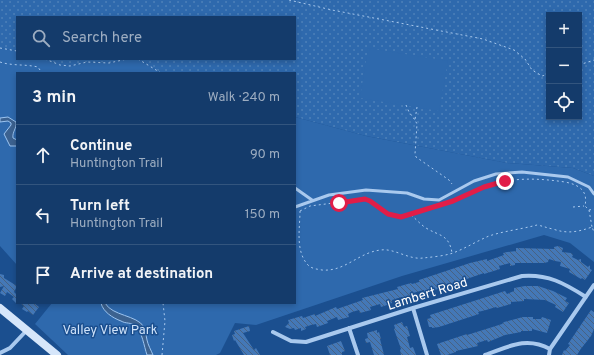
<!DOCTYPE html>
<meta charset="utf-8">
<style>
:root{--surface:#143b6b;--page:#214673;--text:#f1f3f6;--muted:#9dadc1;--line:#33557e}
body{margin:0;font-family:Overpass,sans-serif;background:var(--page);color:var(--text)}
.controls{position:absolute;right:12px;top:12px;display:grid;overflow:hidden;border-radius:0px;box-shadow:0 2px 6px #0003}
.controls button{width:36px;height:36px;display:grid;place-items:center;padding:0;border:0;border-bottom:1px solid var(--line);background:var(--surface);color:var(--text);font:20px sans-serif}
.stop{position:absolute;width:12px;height:12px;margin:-9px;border:3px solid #e11d48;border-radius:50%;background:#fff}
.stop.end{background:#e11d48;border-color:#fff;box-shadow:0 1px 4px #0008}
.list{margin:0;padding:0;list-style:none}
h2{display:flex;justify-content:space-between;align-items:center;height:52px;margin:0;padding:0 16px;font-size:17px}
h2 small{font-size:13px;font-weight:400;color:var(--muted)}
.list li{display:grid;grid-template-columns:26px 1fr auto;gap:12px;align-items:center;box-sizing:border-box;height:60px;padding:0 16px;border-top:1px solid var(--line)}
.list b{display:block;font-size:15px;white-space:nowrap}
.list p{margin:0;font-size:13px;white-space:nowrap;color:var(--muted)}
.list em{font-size:13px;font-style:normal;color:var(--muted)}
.icon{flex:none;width:22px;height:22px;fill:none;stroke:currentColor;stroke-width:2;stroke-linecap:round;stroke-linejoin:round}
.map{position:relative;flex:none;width:594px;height:355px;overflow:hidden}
.search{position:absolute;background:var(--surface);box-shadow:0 2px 6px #0003;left:16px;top:16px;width:280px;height:44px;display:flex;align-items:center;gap:10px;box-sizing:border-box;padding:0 14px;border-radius:0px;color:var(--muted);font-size:15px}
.panel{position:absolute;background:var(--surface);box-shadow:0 2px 6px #0003;left:16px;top:72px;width:280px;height:232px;border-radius:0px}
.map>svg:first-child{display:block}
</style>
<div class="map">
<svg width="594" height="355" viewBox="0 0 594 355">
<defs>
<pattern id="grass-dots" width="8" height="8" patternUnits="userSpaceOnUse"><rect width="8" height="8" fill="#2e69ad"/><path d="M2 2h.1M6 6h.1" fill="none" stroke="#4d80b9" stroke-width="1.8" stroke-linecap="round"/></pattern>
<pattern id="building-back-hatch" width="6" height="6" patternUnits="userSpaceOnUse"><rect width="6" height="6" fill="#4478b7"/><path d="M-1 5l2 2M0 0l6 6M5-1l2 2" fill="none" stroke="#486282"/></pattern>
</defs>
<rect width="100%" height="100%" fill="#1b4f8f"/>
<path fill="url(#grass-dots)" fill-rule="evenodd" d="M0,0h594v176l-21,-8 -66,-5 -141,-27 -71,-19v-44h-134l-23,-14h157v-42h-278v34l-17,-3zM549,15h30v102h-30z
M45,59h82l-18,4 -22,-1 -17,4 -10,-1z"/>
<path fill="#2e69ad" d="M0,48l17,3v8h28l15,6 10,1 17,-4 22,1 17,-4h12l23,14h-144v192l-17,-19z
M368,48l80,13 -9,50 -79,-13z
M295,117l71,19 141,27 66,5 21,8v86l-24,-19 -26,-8 -142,41 -146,49 -21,-2 -15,30 -4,2h-148l-33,-31 17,-21h243z"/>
<path fill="#3c6290" stroke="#9cc4f0" d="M8,117l8,5c1,6 -4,10 -3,16l4,2v6h-7l-6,-12 7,-9v-2l-3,-2 -8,1v-4z
M101,303h4c7,13 32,12 39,24 2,4 2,9 3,13 1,5 4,10 6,15h-6c-3,-9 -5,-23 -11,-29 -5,-4 -10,-2 -15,-5 -8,-3 -18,-9 -20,-18z"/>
<path fill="url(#building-back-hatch)" d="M554,247l4,-1 5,2 -1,4 9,1 2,2 -1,2 6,3 3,-1v3l7,5 2,-2v4l2,1 -7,10 -3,-2 -1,1 -12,-7 1,-3 -10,-3 1,-4 -6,-1 -6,-2 -1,3 -4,1h-29v2l-5,1v-3l-11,3 1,3 -16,5v-1l-49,17 -11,3v-3l-11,3 1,3 -5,2 -6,2 -1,-3 -10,3v3l-5,2 -6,2 -1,-3 -10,3 1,3 -11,3 -1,-3 -7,2 -4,2 1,3 -11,3 -1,-3 -10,4 1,2 -11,4 -1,-3 -5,1 -6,2 1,2 -5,2v-3l-6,2 -1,-2 -4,1 -5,-2 4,-4 -1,-3 14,-4 1,2 12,-4v2l21,-9 1,2 26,-9 -1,-2 36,-9 -1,-2 14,-4 1,1 7,-2v-2l51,-17 17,-4v2l17,-6 -1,-2 4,-1 9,-1v-3l38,1z
M0,274l4,1v3l13,8 -3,6 2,2 1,-1v11l-5,-5 2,-2 -7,-5 -2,4 -5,-3 4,-7 -4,1z
M525,286h13l15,5 14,7 -2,3 4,2 -6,9 -8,-5 1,-2 -11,-5 -21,-1v2l-13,1v2l-14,4 -1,-1 -10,3 -8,2 1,2 -40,13 -7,1v-1h-3l-2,-8 4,-1 -1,-3 75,-24 2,3 7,-3v-3z
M20,303h14l5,4 -6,8 -5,-4 -1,1 -5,-3 2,-3z
M591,310l3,2v17l-3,7 -11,14 -3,5h-15l2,-5 1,1 5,-6 -2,-1z
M523,317h10v2h8l1,-2 9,3 -4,13 -15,-4v2h-11v1l-16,3 -17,7 -1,-2 -10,3 1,3 -22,5v1l-9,3h-6l-4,-11 30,-10v1l16,-5 19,-6 2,-2z
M402,322l2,5 3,-1 3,10 -3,1 3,11 3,-1 3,8h-15l-1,-5 1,-1 -7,-20 1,-1 -1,-3z
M249,326l1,5 -7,2 11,17 2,-2 4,7h-16l-9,-15 -1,1 -2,-6 3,-1 -1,-3z
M377,330v3l2,-1 2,7h-1l4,16h-10l-4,-13 -4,1 -1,-4 3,-1 -1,-5z
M341,341l4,10 -3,1v3h-12l-3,-9z"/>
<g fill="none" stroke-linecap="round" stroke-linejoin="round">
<path stroke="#a9c9ee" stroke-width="1" stroke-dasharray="2 3" stroke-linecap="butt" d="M289,0l43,10 151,29 31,11 11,9 7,11 10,6 7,-2
M0,48l17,3
M45,59l15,6 10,1 17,-4 22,1 18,-4
M138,59l23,14
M0,62c12,4 25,2 38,5l4,6
M579,65l15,-5
M406,105l3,7 6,8
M417,107l-2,13 2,4 -2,30 1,3 33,23 3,4
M573,207l11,-1
M589,210l3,17
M300,211c0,17 -5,40 8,54 4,4 9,4 14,5 23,2 37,-18 59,-20 13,-2 28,10 42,8 9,-1 21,-2 30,-5 13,-5 24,-12 36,-17 15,-5 33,-7 48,-11 6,1 10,3 16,4 14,5 25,3 39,-2l2,5
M300,211l10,-5 55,-7c13,5 20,18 35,18 10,0 20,-6 29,-9 8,-2 16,-4 24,-7 10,-4 20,-10 30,-14 27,-10 55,-9 82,-5 15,3 23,9 20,24l4,4 5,-1
M411,215c5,4 9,9 15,13 13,8 23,6 26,25
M162,355l3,-34 -2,-18"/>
<path stroke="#a9c9ee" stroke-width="3" d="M295,188l17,12
M295,207l34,-12 37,-5 41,3 17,6 15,1 35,-19 22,-7 26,-2 46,5 21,10 5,7"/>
<path stroke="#a9c9ee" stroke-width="4" d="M413,308l14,47
M349,328l9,27
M273,332l18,9 15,1 107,-34 109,-32c26,-2 42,7 64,21
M0,353l10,-5 17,-18
M485,355c23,-8 41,-19 65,-6
M549,355l1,-6 44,-64"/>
<path stroke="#d6e6fa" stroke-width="8" d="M0,308l57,47"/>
</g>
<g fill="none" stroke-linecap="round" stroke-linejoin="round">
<path stroke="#e11d48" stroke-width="5" d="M339,203l26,-4 5,2 18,13 13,3 52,-16 31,-14 21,-6"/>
</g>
<g text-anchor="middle" stroke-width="3" stroke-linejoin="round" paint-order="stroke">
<g font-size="13" fill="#fff" stroke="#1b4f8f">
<text transform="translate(427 293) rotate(-17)" y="5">Lambert Road</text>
</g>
<g font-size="13" fill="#cfe3fa" stroke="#1b4f8f">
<text x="110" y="334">Valley View Park</text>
</g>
</g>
</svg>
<div class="controls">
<button>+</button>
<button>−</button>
<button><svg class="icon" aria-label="locate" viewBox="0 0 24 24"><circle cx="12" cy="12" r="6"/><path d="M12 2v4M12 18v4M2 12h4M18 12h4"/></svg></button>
</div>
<div class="stop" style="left:339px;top:203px"></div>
<div class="stop end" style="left:505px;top:181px"></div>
<div class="search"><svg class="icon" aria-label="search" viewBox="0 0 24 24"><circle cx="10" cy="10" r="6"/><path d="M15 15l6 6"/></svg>Search here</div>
<section class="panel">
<h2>3 min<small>Walk · 240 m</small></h2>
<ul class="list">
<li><svg class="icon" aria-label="ahead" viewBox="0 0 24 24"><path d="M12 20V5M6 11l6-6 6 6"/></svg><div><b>Continue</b><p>Huntington Trail</p></div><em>90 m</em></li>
<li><svg class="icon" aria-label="left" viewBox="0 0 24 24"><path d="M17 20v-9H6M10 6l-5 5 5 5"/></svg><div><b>Turn left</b><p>Huntington Trail</p></div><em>150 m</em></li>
<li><svg class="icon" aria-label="arrive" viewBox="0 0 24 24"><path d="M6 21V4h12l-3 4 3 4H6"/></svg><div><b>Arrive at destination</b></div></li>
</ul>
</section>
</div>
